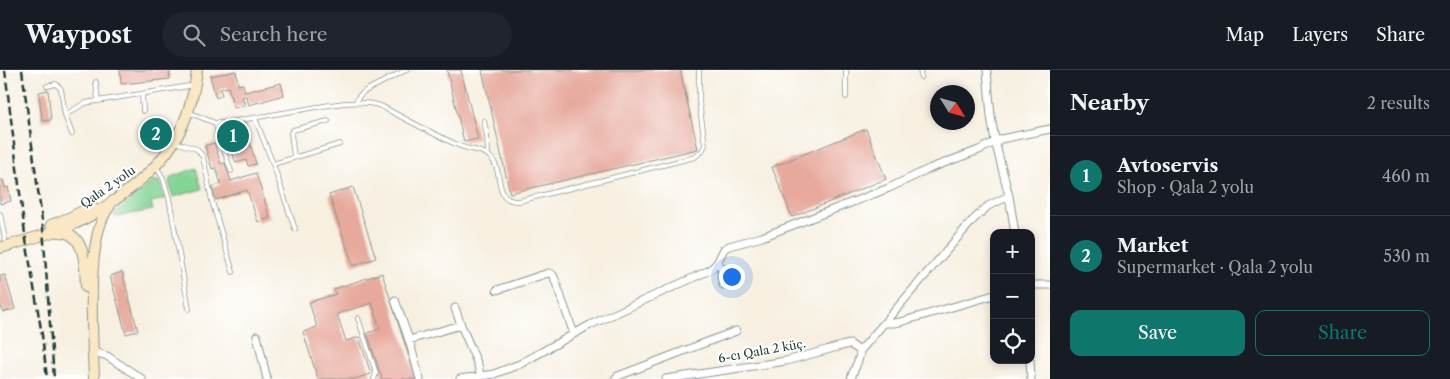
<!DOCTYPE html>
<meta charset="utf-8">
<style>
:root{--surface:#171b24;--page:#20242c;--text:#f1f3f6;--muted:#9ea1a6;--line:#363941;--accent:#0f766e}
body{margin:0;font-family:"Libre Caslon Text",serif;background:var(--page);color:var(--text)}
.controls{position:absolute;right:15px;bottom:15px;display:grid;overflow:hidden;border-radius:10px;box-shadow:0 2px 8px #0003}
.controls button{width:45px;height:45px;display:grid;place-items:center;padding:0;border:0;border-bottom:1px solid var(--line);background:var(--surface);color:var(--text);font:25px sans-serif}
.compass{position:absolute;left:930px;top:15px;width:45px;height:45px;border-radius:50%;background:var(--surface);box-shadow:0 2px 8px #0003;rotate:127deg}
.you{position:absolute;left:731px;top:206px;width:18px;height:18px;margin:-12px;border:4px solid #fff;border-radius:50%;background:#1a73e8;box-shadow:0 0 0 8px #1a73e833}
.badge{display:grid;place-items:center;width:32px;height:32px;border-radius:50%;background:var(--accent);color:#fff;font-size:16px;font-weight:700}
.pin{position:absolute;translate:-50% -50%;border:2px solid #fff;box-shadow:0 1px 5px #0006}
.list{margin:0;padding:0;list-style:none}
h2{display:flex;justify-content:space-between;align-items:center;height:65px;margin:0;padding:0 20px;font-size:21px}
h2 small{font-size:16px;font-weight:400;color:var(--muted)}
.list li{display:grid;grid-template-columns:32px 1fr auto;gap:15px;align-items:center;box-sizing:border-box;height:80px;padding:0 20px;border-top:1px solid var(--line)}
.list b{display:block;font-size:19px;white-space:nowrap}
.list p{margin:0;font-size:16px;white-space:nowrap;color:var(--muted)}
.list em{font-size:16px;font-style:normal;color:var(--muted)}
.actions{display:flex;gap:10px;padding:15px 20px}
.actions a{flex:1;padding:11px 0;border:1px solid var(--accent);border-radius:10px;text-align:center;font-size:18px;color:var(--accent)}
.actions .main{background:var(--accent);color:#fff}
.icon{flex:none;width:28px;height:28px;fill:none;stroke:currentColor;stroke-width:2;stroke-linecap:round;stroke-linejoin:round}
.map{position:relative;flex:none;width:1050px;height:309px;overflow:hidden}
header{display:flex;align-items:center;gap:30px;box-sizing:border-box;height:70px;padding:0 25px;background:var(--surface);border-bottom:1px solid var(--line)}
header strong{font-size:24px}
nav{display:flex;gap:28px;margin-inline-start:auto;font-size:18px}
.search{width:350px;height:45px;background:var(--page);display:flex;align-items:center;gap:12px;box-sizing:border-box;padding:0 18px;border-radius:28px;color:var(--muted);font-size:19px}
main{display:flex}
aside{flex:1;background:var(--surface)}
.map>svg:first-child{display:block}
</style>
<header>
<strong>Waypost</strong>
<div class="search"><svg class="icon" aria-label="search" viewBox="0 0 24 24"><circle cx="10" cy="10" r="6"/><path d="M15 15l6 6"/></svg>Search here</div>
<nav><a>Map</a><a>Layers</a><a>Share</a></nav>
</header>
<main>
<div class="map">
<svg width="1050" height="309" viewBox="0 0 1050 309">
<rect width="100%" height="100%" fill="#fff"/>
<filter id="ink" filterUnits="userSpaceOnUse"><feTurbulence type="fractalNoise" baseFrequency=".02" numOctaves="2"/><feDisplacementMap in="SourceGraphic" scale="10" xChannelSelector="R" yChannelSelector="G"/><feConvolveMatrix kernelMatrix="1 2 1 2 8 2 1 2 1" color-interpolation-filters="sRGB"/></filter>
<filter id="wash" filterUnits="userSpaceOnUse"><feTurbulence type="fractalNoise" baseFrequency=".0096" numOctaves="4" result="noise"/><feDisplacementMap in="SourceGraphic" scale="20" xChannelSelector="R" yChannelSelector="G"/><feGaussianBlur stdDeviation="1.12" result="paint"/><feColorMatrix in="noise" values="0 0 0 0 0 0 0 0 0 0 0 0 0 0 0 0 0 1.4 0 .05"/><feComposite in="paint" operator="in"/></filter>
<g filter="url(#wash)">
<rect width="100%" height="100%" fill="#f7f0e1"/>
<path fill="#83d596" stroke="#518965" d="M196,98l6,21 -29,8 -4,-15 2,-5z
M153,111h6l6,18 -14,3 2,8 -38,7v-3z"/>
<g id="blocks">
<path fill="#e7a99c" d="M120,0h49l1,9 -49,5z
M447,0h14l17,69 -14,3z
M482,0h198l18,79 -188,44z
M236,1l2,14 5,-1 2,8 36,-9 3,12 -35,10 -3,-9 -4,1 3,8 -11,3 -6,-21 -8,2 2,6 -6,3 -6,-22z
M48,20l3,30 -9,1 -3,-29z
M245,54l11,40 -8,2 -2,-6 -10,3 -11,-33z
M866,59l20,50 -94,38 -20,-50z
M214,73l7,21 4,-1 6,18 25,-8 14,45 -12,4 -11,-32 -31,10 -4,-13 9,-3 -5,-16 -4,1 -7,-23z
M0,110h3l2,8 3,-1 3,14 -11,3z
M353,117l23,71 -23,8 -24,-71z
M122,202l16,59 -12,3 -16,-58z
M382,203l34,106h-34l-15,-46 13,-4 -8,-26 -35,11 9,27 13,-4 12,37 -17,5h-36l-15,-47 14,-5 -8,-25 27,-8 -2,-5z
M5,205l10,34 -12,3 -3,-9v-27z"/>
</g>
</g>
<g filter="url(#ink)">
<use href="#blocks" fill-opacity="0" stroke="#8b968a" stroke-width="1"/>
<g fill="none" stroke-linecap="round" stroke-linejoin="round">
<defs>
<path id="lane" d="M846,0v27
M920,0l1,7
M96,12l2,19
M47,16l9,-2 5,5 4,26 7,19
M142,24l1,17
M356,32l3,-6 6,-5 41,-21
M188,42l27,11h8c26,-4 51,-9 77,-13 27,-4 55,-12 81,-4 26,14 52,28 79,40 10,4 20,3 29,10 17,14 2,46 30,45l176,-44 7,-6 3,-6 -6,-44v-31
M65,45l20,-12 104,-17
M255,48l18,46 67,-20
M484,51l3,15 1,19
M215,53l16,48
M175,72l22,7 6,8 9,44 21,71
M294,87l-3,-24 2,-3 35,-9
M273,94l22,65
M156,96l7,12 6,20 20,111
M0,144l5,25
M358,248l18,55 -2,6"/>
<path id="street" d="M987,0l4,46 4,25 14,55 6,37
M717,193l5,5 -1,9 2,8
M1031,215h19
M497,220l51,-17 4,1 2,3 20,57
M395,230l14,40 11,39
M455,238l6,17 17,40 2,10
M884,253h9l7,-1 94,-27
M257,266l10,43
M409,270l52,-15
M91,281l16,5 35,23
M860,281l112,-130 16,-15 21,-10
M1030,290l1,19
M460,309l34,-5 26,-10 70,-39 120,-55 7,-7 7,-14 5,-3 33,-9 127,-49 42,-20 48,-18 22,-11 49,-10
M615,309l3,-3 118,-45
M666,309l120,-18 55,-15 9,-2 10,7c0,11 -7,18 -9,28"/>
<path id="secondary" d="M51,155l20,-8 21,-11
M58,162c28,-1 27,34 28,55
M0,178c24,-7 49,-14 72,-23 16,-6 29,-16 43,-25 49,-34 75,-69 82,-130
M94,309c-1,-40 -10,-143 16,-173"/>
</defs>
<use href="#lane" stroke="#8b968a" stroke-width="5.5"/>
<use href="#street" stroke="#8b968a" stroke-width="9"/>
<use href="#secondary" stroke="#8b968a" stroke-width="12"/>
<use href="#lane" stroke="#fff" stroke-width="4"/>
<use href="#street" stroke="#fff" stroke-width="7"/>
<use href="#secondary" stroke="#fae7c3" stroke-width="10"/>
<path stroke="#1f3d34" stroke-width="2.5" stroke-dasharray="8 4" stroke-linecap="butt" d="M5,0l20,164 17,101 5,44
M22,0l21,158 11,151"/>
</g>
</g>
<g text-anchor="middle" stroke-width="4" stroke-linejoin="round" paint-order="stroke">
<g font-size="12" fill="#1f3d34" stroke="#fff">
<text transform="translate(108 117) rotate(-35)" y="4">Qala 2 yolu</text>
<text transform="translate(762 281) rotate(-10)" y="4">6-cı Qala 2 küç.</text>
</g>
</g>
</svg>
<div class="controls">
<button>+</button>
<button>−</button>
<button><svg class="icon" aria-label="locate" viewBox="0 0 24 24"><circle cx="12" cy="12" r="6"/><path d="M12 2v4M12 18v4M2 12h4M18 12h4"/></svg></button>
</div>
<svg class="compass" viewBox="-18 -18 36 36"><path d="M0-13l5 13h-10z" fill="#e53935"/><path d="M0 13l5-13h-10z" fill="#9ea1a6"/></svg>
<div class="you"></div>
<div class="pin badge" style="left:233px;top:66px">1</div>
<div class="pin badge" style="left:156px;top:64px">2</div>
</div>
<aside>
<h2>Nearby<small>2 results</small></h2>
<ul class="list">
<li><span class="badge">1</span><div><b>Avtoservis</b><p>Shop · Qala 2 yolu</p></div><em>460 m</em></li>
<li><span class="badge">2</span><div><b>Market</b><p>Supermarket · Qala 2 yolu</p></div><em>530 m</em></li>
</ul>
<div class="actions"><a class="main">Save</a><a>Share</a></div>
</aside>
</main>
